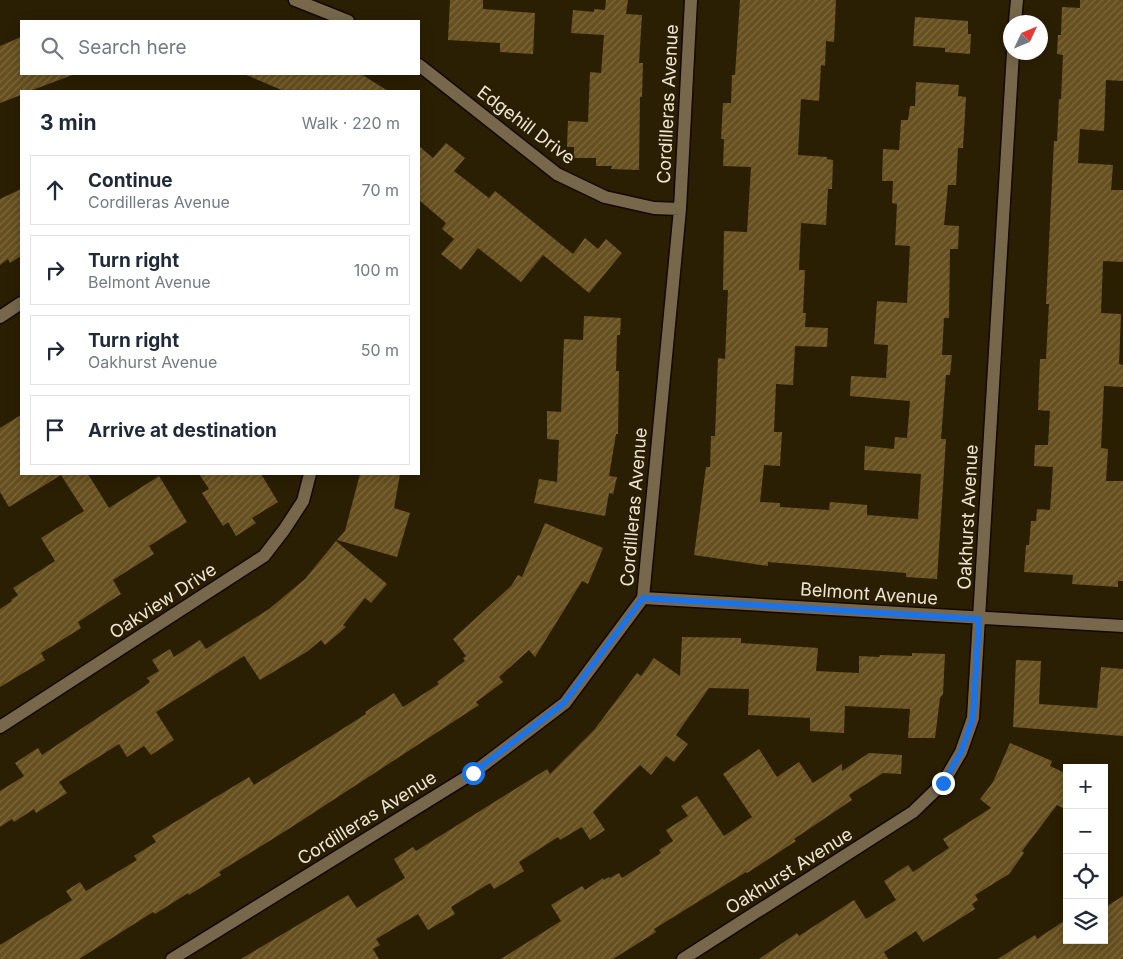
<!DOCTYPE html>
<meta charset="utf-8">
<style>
:root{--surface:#fff;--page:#f2f2f3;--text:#1f2937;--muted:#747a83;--line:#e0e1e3}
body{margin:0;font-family:Inter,sans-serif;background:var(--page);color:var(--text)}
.controls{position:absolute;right:15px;bottom:15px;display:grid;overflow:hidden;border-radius:0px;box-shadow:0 2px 12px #0003}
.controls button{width:45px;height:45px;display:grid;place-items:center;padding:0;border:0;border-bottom:1px solid var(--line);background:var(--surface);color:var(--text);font:25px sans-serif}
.compass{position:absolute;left:1003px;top:15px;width:45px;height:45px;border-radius:50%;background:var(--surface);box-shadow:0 2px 12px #0003;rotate:46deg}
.stop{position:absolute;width:15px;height:15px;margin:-11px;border:4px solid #1a73e8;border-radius:50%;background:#fff}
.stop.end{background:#1a73e8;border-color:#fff;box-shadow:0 1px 5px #0008}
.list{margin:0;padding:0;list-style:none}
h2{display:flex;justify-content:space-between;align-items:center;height:65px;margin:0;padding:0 20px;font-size:21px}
h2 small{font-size:16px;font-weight:400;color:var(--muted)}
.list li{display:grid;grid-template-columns:32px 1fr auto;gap:15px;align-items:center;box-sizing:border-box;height:70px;margin:0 10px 10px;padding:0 10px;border:1px solid var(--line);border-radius:0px}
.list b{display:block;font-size:19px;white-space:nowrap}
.list p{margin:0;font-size:16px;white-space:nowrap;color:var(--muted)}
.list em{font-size:16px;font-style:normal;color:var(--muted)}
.icon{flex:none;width:28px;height:28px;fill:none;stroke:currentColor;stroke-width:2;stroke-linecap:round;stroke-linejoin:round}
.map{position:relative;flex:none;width:1123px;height:959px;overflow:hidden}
.search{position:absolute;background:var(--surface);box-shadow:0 2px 12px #0003;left:20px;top:20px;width:400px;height:55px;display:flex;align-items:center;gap:12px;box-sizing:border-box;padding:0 18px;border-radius:0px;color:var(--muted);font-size:19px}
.panel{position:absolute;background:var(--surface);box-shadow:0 2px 12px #0003;left:20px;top:90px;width:400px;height:385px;border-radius:0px}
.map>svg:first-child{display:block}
</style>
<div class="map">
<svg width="1123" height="959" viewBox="0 0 1123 959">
<defs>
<pattern id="building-hatch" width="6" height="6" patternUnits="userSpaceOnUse" patternTransform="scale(1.25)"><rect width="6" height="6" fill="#67501f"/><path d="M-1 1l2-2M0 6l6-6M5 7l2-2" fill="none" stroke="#7d693f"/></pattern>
</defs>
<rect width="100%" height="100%" fill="#2b1f03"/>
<path fill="url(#building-hatch)" d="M450,0h33v9l52,4 -2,41 -33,-2v-9l-52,-3z
M606,0h22l-2,14 16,1 -3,48h4l-1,34h-2l-1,73 -28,-1 1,-3h-16v-8h-22v-11h-7l1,-26 20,1 2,-50 11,1 3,-38 -33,-2 2,-23 21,2v-3l11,1z
M740,0h96l-2,42 -8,-1 -1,25 -4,-1 -2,36 -18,-2 -3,56 29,2v2l6,1 -1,29h-4l-2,36 -25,-2 -2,47h6l-2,43h3l-1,14 23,1 -1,19 -32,-1 -2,39 -17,-1 -2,48h8l-2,34 -16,-1 -4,37 20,1v4l49,3 1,-8 37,3v10l51,4 3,-45 -57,-4 1,-24 29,3 1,-12 12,1 3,-37 -60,-5 1,-20 35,2 2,-33 -14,-1 3,-43 30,2 3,-57 -15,-1 2,-41 -5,-1 1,-22h-11l1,-32 16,1 2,-30h7l2,-14h5l1,-24 43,3 -1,11 8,1 -3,51h-5l-2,37h-8l-4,40 15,1 -1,23h-8l-1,69h-5l-2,37h10l-2,20h-4l-5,64h5l-9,140 -31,-2v-4l-138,-11v4l-74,-11 12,-88h4l1,-31h4l3,-78 7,1 3,-69h-5l1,-59 23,1 4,-65 -28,-1 1,-27h-3l2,-36h8l1,-28h3z
M1080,0h43v81l-17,-1 -2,51 -24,-2 -2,34 35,2 -2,25h12v72l-20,-1 -2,52 20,1 -2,50 4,1v22l-19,-1 -3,62 7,1 -2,32h17v100h-5v6l-46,-3 1,-9 -49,-3 2,-27h3l2,-24h5l1,-12 13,1 3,-43 -19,-1 1,-21h13l2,-34 -12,-1 1,-28 1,-23h6l3,-55h-3l8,-163h3l2,-42h2l2,-44 -6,-1 1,-19h3l1,-28 18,1z
M915,17l53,4v13h3l-1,20 -25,-2v-4l-32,-2z
M21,37v37h51v1l-42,16h-9v4l-21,8v-57z
M244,74h117l27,17h-104z
M446,143l19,15 -11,13 35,27 6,-7 78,63 12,-16 13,11 8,-10 16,14 -33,40 -46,-38 -22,27 -43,-34 -17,22 -20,-16 13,-15 -12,-10 4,-6 -27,-23v-54l14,12z
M21,189v67l-11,7 -2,-4 -8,6v-66z
M584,316l37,2 -1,17h-3l-1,36h3l-1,63h-2l-7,42 8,1 -4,17 -4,-1 -4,23 -71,-13 5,-24 18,3 2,-42 -12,-1v-28l14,1 3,-73 19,1z
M21,415v59h67l21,34 50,-32 28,46 -38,24 5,8 -41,26 8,14 -43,28 3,6 -40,25 4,7 -45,27v-78l12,-8 -1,-1 7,-5 -5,-7 42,-27 -14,-23 43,-27 -23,-36 -52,32 -9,-15v-64z
M199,474h62l17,28 -26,16 4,5 -20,13 -8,-14 -5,4 -21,-33 7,-4z
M360,474h40l-6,34 16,5 -13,44 -60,-17 8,-9z
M545,523l58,25 -15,36 -6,-3 -47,76 -6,-7 -30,27 4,5 -27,20 3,3 -192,125 -68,42 2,3 -32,20 -1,-2 -33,21 -2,-2 -74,47h-79v-14l72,-45 -6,-9 14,-9 6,9 51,-31 -3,-4 22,-14 -4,-6 97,-59 5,8 112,-71 -1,-2 29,-19 9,14 36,-23 -2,-2 28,-21 -2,-3 3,-2 -13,-17 58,-53 7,-11 4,2z
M336,541l51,43 -16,19 -6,-5 -22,27 3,2 -21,18 -4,-5 -13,11 -48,29 -16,-24 -88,56 18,28 -23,15 -7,-9 -17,11 -8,-13 -60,38 8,11 -31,20 -2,-4 -20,13 -2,-3 -12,8v-36l24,-15 -9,-13 23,-15 4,7 103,-69 5,-4 -3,-4 12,-7 -7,-11 18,-11 4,8 26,-17 6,9 63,-40 36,-30z
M682,637l59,1v5l77,5 -2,23 43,2v-17l20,1 1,-2 32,1v-3l33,1 -2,40 -3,4 -5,40h-27l2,-29 -65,-3 -1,27 -34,-2v-13l-62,-3 1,-26 -40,-1 -33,47 12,9 -14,18 -8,-6 -15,19 -11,-10 -47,47 12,18 -15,10 -8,-13 -22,13 -2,-3 -39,25 5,9 -30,18 -4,-6 -39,24 4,7 -27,16 -10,-16 -42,25 4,6 -7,4 6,10h-138l107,-64 9,13 48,-30 -11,-19 19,-12 3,4 131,-82 3,5 44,-44 43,-57 4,3 13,-18 26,18z
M1016,660l25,1 -2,43 58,4 4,-41 22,2v67l-110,-9z
M1010,743l42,18 -2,5 17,8v36l-10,-5 -35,46 2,2 -15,21 -34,21 3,5 -6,4 3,5 -52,33 -7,-11 -32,21 4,7h-129l38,-26 2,3 55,-36 12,19 30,-19 -12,-19 24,-16 5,7 36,-24 -6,-9 48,-31 -11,-9 13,-17z
M759,749l18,28 22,-15 14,21 29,-19v7l27,-18 33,2 -1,19 -18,-1 -34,22 3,5 -58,39 2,2 -49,32 -1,-1 -92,57 2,3 -43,27h-112l60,-38 -10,-16 31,-19 3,4 18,-12 1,2 5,-3 1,1 9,-5 3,5 39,-25 -2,-3 14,-9 -7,-11 22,-14 -7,-10 16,-10 27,40 28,-19 -29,-43z
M1123,896v63h-125l37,-24 2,4 30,-20v21h37v-32z"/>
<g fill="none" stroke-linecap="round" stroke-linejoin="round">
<defs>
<path id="street" d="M295,0l53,21
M1015,22l2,-22
M419,65l138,109 48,23 49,11 26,1
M0,317l21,-14
M643,598l480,28
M0,727l264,-171 20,-26 19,-29 7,-27
M172,959l301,-186 92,-70 78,-105 37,-389 11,-209
M683,959l230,-147 30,-29 18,-31 12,-34 40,-666"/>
</defs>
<use href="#street" stroke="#140800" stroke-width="15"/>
<use href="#street" stroke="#77684c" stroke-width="12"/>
</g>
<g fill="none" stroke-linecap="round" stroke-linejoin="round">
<path stroke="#1a73e8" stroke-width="6" d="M473,773l91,-70 79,-105 336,21 -6,99 -12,34 -18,31"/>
</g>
<g text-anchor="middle" stroke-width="4" stroke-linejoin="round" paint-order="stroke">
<g font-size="18" fill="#eee5d5" stroke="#2b1f03">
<text transform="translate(668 104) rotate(-87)" y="6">Cordilleras Avenue</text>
<text transform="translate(526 125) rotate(37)" y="6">Edgehill Drive</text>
<text transform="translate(634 507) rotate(-85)" y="6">Cordilleras Avenue</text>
<text transform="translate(968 517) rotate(-87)" y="6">Oakhurst Avenue</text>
<text transform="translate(869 594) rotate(4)" y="6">Belmont Avenue</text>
<text transform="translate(163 601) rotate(-33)" y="6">Oakview Drive</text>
<text transform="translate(367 818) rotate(-32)" y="6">Cordilleras Avenue</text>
<text transform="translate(789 871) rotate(-32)" y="6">Oakhurst Avenue</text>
</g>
</g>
</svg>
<div class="controls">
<button>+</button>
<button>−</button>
<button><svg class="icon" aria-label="locate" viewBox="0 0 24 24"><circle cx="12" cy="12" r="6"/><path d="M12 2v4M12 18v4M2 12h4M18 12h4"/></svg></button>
<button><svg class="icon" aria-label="layers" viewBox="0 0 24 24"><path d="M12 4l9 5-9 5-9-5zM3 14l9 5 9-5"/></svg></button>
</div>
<svg class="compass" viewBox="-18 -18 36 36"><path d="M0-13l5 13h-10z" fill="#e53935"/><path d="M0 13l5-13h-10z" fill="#747a83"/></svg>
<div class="stop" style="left:473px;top:773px"></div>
<div class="stop end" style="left:943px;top:783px"></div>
<div class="search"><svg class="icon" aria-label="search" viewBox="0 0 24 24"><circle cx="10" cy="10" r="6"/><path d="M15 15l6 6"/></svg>Search here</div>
<section class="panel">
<h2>3 min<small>Walk · 220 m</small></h2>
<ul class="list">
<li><svg class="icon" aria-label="ahead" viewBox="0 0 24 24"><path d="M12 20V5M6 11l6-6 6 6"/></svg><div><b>Continue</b><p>Cordilleras Avenue</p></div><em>70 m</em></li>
<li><svg class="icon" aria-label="right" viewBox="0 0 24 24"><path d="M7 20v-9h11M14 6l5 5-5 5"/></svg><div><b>Turn right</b><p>Belmont Avenue</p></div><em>100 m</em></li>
<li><svg class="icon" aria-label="right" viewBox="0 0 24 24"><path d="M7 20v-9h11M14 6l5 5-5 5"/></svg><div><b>Turn right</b><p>Oakhurst Avenue</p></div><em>50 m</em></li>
<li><svg class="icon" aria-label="arrive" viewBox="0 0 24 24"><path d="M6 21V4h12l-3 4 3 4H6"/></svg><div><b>Arrive at destination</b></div></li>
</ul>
</section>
</div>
